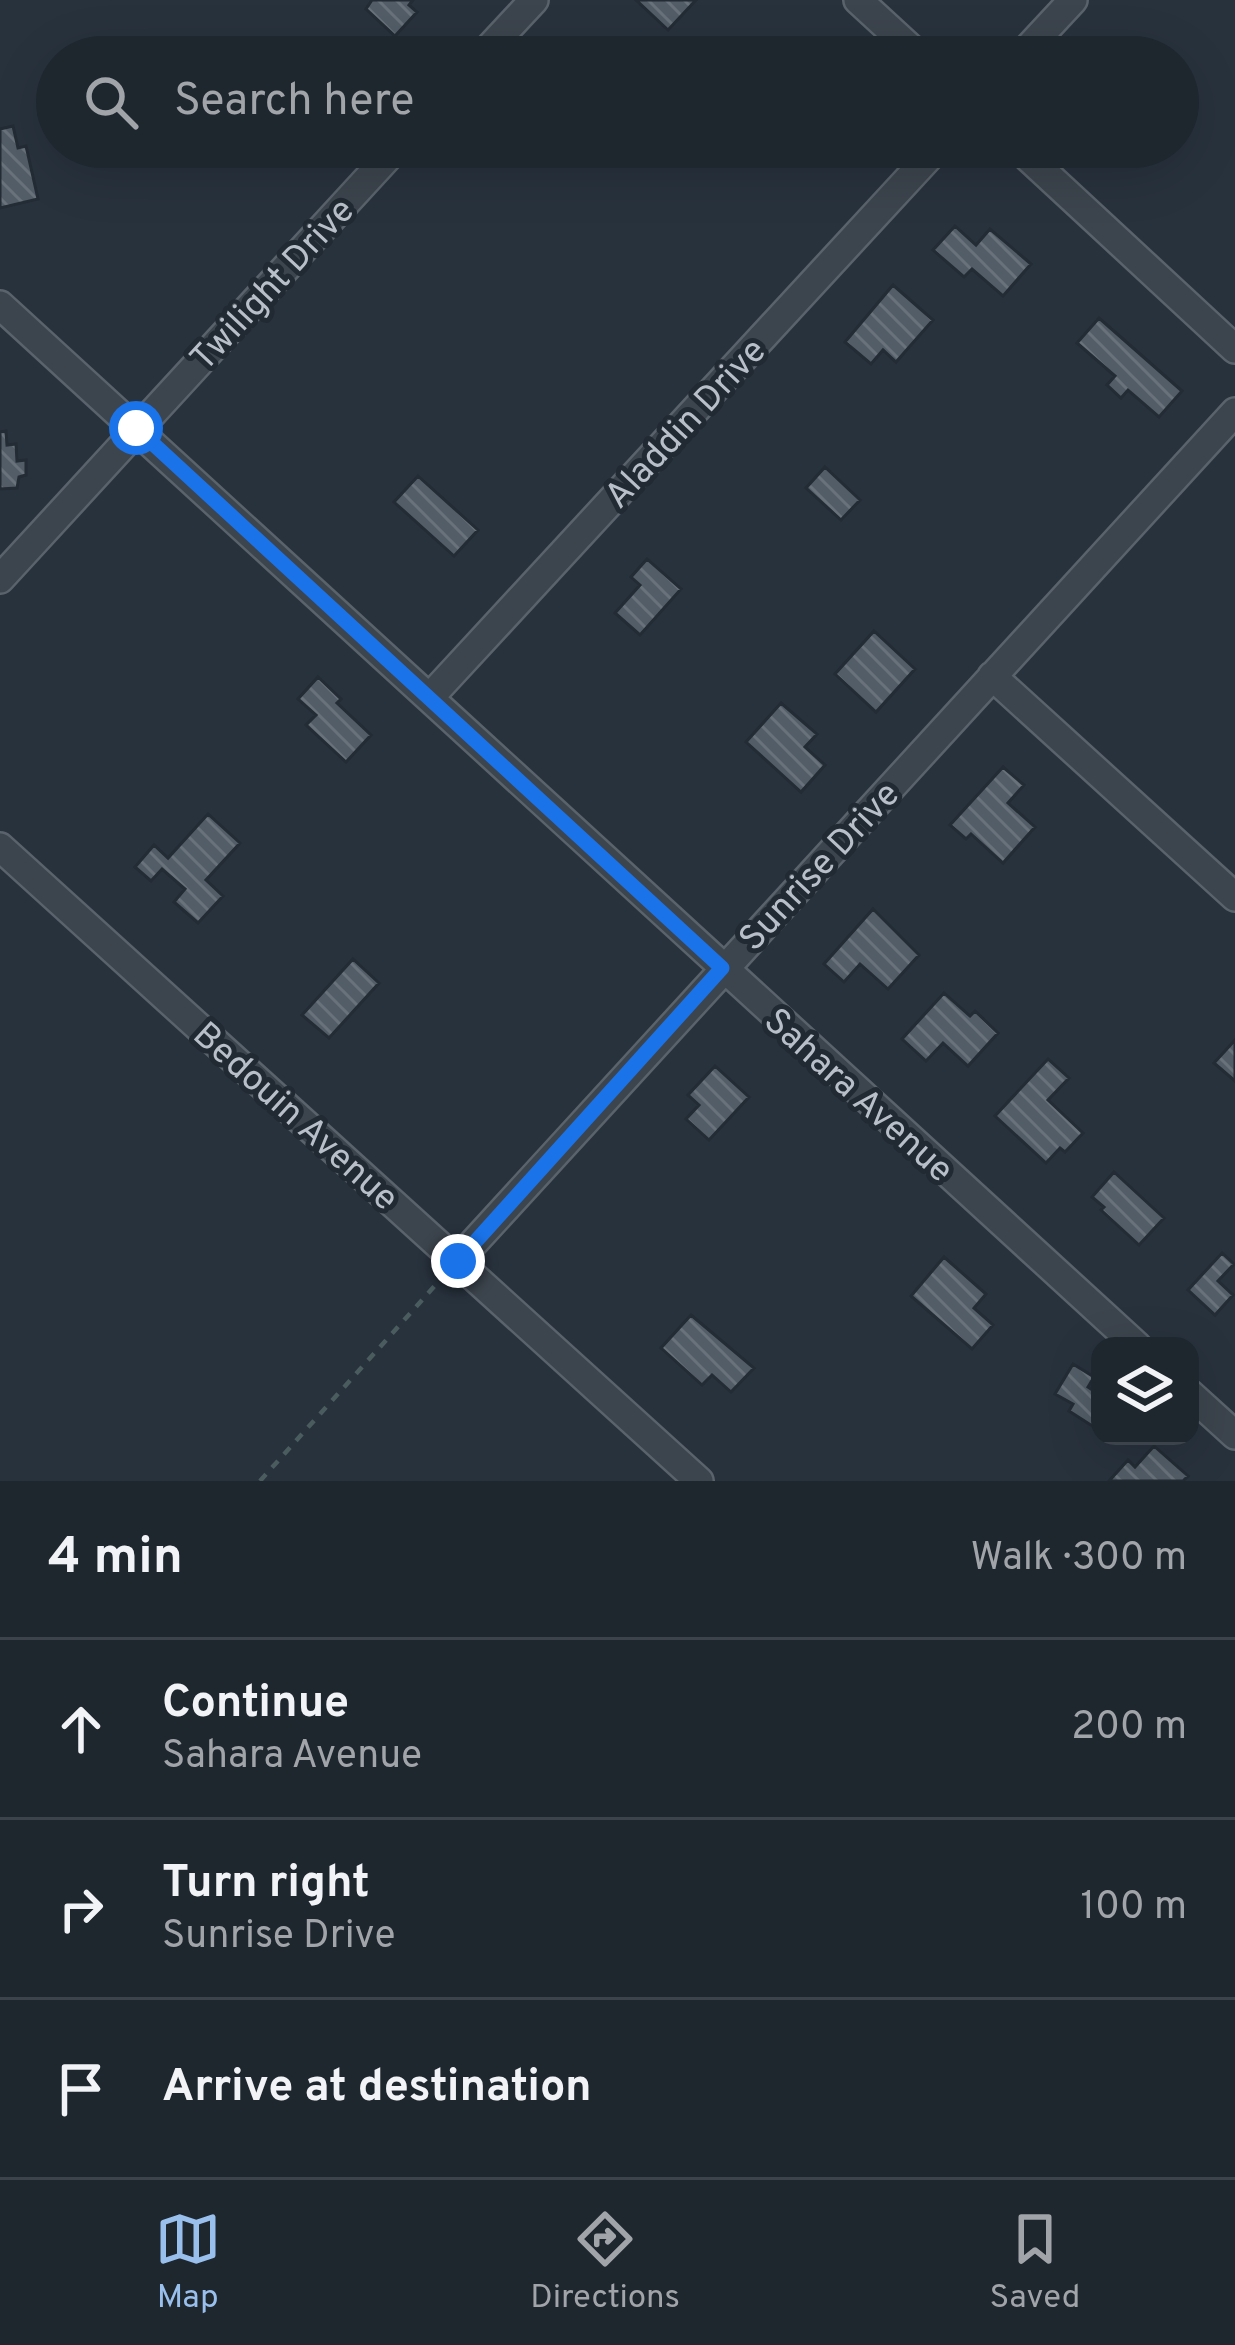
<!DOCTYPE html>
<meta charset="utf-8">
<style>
:root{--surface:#1e262e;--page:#2b323a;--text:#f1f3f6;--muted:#a1a5aa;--line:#3c434a;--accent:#99bfec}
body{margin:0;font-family:Overpass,sans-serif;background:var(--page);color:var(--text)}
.controls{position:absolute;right:36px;bottom:36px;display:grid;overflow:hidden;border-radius:24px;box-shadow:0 12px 48px #0002}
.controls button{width:108px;height:108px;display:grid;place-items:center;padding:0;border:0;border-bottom:3px solid var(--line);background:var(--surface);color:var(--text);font:60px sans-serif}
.stop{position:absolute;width:36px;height:36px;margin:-27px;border:9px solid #1a73e8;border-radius:50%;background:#fff}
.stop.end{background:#1a73e8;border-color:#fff;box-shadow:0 3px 12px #0008}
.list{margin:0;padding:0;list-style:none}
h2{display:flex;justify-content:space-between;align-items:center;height:156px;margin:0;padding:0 48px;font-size:51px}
h2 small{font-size:39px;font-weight:400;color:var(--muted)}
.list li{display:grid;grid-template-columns:78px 1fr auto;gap:36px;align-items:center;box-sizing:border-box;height:180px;padding:0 48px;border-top:3px solid var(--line)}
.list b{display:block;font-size:45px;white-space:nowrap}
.list p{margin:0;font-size:39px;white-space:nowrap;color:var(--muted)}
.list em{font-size:39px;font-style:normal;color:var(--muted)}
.icon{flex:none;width:66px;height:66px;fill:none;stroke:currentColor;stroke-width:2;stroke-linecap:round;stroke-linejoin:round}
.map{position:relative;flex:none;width:1235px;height:1481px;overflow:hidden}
.search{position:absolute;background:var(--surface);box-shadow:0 12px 48px #0002;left:36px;right:36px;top:36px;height:132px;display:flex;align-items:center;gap:30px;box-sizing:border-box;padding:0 42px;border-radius:66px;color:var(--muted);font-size:45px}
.sheet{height:696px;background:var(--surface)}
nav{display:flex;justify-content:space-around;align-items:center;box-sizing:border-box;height:168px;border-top:3px solid var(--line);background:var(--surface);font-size:33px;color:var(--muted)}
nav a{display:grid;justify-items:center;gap:6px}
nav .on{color:var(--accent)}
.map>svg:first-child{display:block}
</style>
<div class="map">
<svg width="1235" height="1481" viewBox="0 0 1235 1481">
<defs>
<pattern id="building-back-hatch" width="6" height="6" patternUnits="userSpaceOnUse" patternTransform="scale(3)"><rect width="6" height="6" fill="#525d67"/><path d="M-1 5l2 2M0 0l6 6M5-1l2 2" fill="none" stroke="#69727b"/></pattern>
</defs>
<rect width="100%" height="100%" fill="#28323d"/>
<path fill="url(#building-back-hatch)" stroke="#232b34" stroke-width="3" d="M413,0l-4,5 8,7 -22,24 -29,-27 6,-9z
M636,0h60l-28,30z
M1115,41l18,16h-33z
M13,126l5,22 8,-2 12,53 -38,9v-79z
M955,226l21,19 14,-16 41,35 -28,32 -31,-27 -8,8 -31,-27z
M893,285l40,35 -37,42 -13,-12 -12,14 -26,-22z
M1099,318l83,73 -23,26 -31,-27 -7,8 -14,-13 8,-9 -38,-33z
M6,431l1,14 9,-1 1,17 9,-1v15l-7,2 -2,11 -17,1v-57z
M825,467l35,33 -19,20 -35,-32z
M418,476l60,54 -24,26 -60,-54z
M647,559l34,30 -41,46 -25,-22 25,-28 -9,-8z
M874,631l41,38 -39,43 -41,-38z
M318,677l23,22 -4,4 34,32 -25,27 -40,-37 10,-10 -18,-16z
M781,703l36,31 -12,13 20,18 -24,27 -55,-50z
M1003,767l21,18 -16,18 27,24 -32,36 -32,-29 -5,5 -16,-14z
M208,814l32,29 -34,37 17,16 -25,27 -24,-21 11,-13 -23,-20 -11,12 -16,-14 19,-22 14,13z
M873,909l46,46 -31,34 -28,-25 -16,18 -20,-18z
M353,959l26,24 -50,55 -27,-23z
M944,993l26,23 5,-5 23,22 -30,33 -25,-23 -17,18 -24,-22z
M1235,1040v41l-21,-18z
M1048,1059l21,19 -21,22 35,33 -18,19 -5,-4 -14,15 -51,-47z
M715,1066l34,31 -40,43 -23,-21 13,-14 -11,-10z
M1114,1172l50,46 -25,27 -38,-35 3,-3 -12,-10z
M1222,1253l12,11 -16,17 15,14 -18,20 -27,-25z
M944,1257l42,37 -12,14 19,17 -21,24 -61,-53z
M691,1315l63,53 -23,24 -19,-17 -10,10 -41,-37z
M1073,1364l21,13 -6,10 12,8 -3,34 -28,-18 4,-7 -18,-10z
M1154,1446l34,30 -5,5h-74l19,-21 7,7z"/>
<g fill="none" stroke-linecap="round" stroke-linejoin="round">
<defs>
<path id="street" d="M858,0l62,57
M481,57l53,-57
M1020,57l53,-57
M1017,147l218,202
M0,305l1137,1041
M0,579l397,-432
M992,676l243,221
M430,697l508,-550
M0,847l699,634
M457,1261l778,-849
M1190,1394l45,41"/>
</defs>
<use href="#street" stroke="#5a626b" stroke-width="32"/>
<path stroke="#4a5c5d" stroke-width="4.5" stroke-dasharray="9 9" stroke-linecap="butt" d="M260,1481l180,-201"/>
<use href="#street" stroke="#3c444d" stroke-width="27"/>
</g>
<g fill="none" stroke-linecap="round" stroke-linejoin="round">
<path stroke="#1a73e8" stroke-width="15" d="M136,428l586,540 -264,293"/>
</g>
<g text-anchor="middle" stroke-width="10" stroke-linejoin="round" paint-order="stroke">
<g font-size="36" fill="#b8bfc8" stroke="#212932">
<text transform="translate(271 283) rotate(-47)" y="13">Twilight Drive</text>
<text transform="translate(684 422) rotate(-47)" y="13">Aladdin Drive</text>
<text transform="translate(818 865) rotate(-47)" y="13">Sunrise Drive</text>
<text transform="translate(860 1094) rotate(42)" y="13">Sahara Avenue</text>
<text transform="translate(297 1115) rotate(42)" y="13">Bedouin Avenue</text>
</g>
</g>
</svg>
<div class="controls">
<button><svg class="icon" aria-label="layers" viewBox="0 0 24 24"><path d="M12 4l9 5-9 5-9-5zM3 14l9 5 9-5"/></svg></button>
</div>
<div class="stop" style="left:136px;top:428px"></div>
<div class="stop end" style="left:458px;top:1261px"></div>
<div class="search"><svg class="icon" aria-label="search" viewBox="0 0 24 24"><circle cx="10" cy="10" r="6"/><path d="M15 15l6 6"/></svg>Search here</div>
</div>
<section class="sheet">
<h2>4 min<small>Walk · 300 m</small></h2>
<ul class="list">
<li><svg class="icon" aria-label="ahead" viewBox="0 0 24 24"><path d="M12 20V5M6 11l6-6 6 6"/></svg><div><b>Continue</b><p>Sahara Avenue</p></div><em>200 m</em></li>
<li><svg class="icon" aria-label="right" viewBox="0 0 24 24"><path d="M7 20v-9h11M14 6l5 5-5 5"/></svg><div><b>Turn right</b><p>Sunrise Drive</p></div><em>100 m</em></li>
<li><svg class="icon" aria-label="arrive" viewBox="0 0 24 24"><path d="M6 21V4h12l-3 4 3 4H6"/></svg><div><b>Arrive at destination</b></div></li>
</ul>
</section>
<nav>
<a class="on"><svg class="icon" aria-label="map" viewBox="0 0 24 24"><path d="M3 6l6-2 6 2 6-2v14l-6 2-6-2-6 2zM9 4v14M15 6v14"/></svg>Map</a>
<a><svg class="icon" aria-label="directions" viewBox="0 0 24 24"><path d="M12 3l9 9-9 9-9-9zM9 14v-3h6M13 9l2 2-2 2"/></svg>Directions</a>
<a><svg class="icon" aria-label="saved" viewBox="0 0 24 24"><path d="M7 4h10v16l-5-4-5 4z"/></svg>Saved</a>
</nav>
